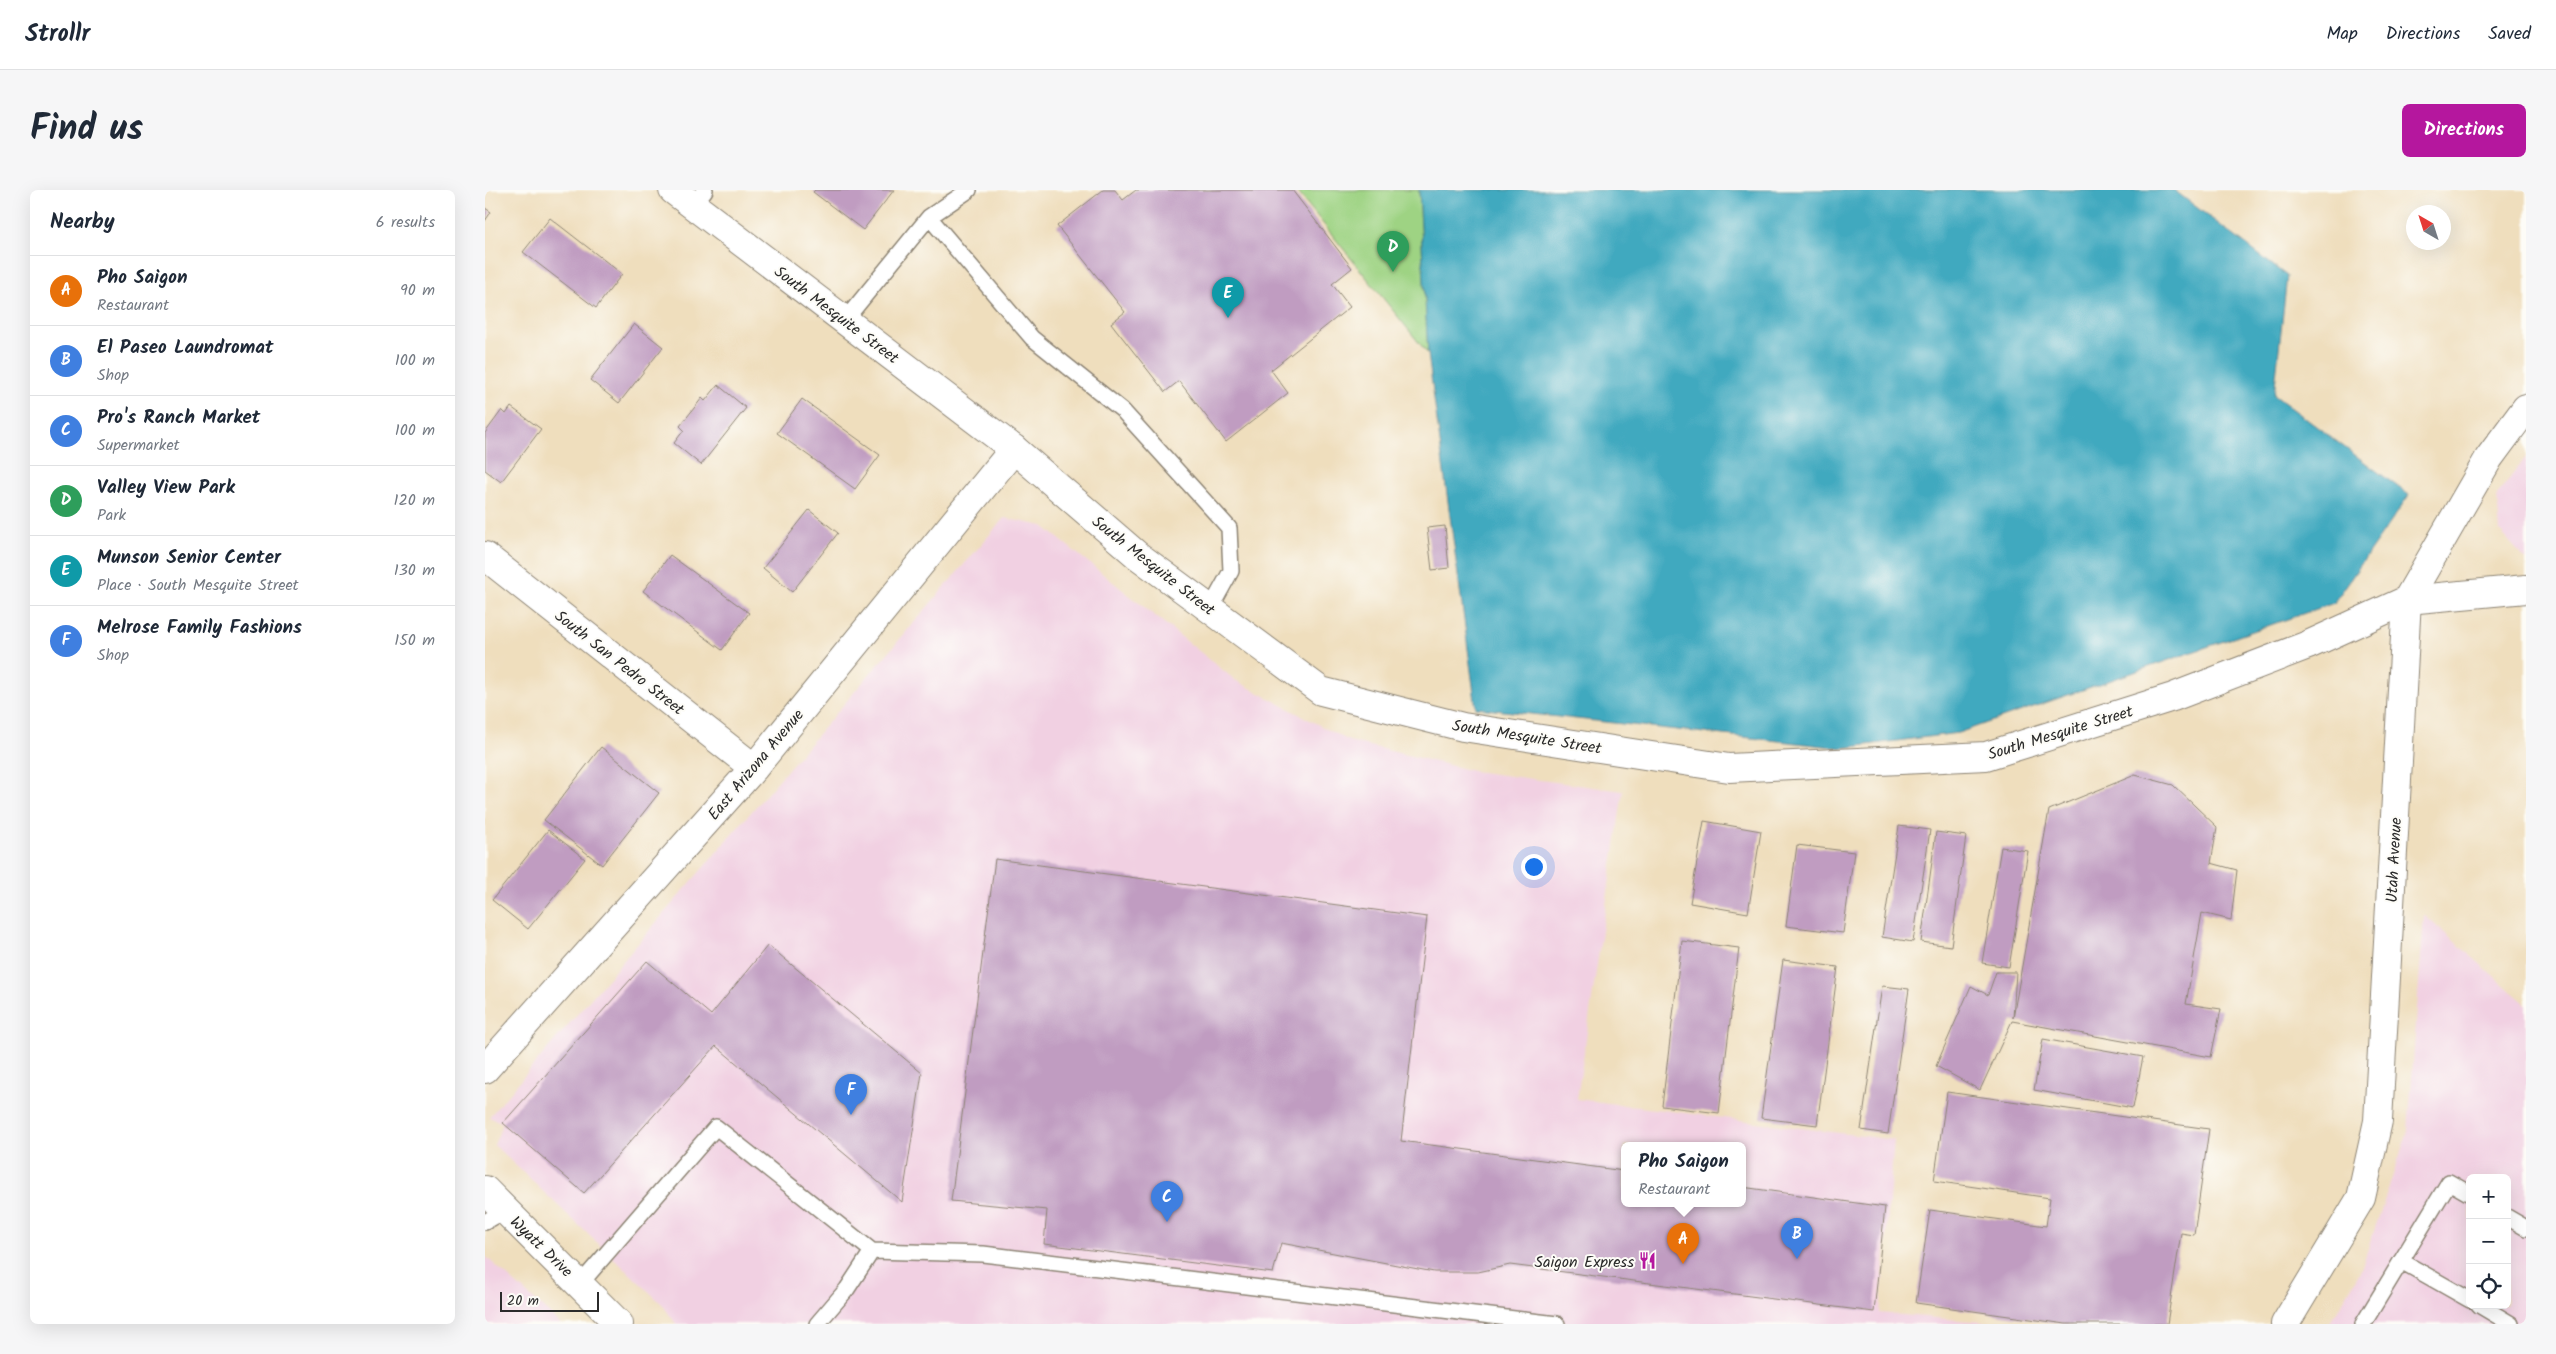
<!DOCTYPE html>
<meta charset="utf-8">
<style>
:root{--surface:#fff;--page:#f6f6f7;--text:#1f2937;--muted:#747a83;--line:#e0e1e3;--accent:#b5179e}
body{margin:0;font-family:Kalam,sans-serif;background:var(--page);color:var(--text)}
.controls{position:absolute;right:15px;bottom:15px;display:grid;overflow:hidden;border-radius:8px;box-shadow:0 5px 20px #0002}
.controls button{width:45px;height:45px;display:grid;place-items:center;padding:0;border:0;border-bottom:1px solid var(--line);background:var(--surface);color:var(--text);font:25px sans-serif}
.compass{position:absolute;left:1921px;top:15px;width:45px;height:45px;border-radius:50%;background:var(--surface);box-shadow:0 5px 20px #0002;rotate:321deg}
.scale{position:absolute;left:15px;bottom:12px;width:99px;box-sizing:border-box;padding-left:5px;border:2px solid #2b2b2b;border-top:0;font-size:14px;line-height:18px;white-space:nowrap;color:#2b2b2b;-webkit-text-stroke:4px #fdfcf7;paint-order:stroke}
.you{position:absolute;left:1048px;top:676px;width:18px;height:18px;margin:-12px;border:4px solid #fff;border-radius:50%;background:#1a73e8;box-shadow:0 0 0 8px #1a73e833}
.badge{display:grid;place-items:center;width:32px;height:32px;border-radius:50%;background:var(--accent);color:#fff;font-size:16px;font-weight:700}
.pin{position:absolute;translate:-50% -41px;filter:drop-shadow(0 1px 2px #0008)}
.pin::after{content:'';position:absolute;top:26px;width:18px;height:15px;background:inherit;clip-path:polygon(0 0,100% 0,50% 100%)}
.popup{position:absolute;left:1136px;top:952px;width:125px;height:65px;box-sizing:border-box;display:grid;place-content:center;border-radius:8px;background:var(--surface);filter:drop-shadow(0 1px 4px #0005);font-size:16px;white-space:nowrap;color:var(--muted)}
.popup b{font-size:19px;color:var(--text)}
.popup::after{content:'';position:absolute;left:50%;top:100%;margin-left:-10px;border:10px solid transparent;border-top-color:var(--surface)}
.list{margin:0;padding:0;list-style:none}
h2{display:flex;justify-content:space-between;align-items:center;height:65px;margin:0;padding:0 20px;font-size:21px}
h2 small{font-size:16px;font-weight:400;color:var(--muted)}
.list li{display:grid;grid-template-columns:32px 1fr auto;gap:15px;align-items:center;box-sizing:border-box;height:70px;padding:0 20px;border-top:1px solid var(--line)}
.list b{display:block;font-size:19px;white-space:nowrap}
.list p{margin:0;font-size:16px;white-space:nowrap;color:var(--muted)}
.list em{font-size:16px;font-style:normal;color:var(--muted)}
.icon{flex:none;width:28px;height:28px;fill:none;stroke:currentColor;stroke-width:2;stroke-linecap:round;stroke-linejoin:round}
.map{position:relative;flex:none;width:2041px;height:1134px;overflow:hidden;border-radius:8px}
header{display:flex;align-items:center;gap:30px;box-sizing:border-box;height:70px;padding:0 25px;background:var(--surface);border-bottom:1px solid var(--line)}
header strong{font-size:24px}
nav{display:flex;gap:28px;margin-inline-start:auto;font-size:18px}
.intro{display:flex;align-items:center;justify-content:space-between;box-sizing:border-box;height:120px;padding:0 30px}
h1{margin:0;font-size:35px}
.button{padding:12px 22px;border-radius:8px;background:var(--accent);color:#fff;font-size:18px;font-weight:700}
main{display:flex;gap:30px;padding:0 30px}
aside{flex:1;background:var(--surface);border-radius:8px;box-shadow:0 5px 20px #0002}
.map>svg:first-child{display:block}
</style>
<header>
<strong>Strollr</strong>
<nav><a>Map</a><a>Directions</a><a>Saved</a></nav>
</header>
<div class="intro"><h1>Find us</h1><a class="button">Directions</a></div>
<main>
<aside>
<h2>Nearby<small>6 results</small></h2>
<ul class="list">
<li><span class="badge" style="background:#e8710a">A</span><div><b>Pho Saigon</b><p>Restaurant</p></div><em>90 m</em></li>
<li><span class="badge" style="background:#3f7fe0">B</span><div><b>El Paseo Laundromat</b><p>Shop</p></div><em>100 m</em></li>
<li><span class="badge" style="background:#3f7fe0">C</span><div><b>Pro's Ranch Market</b><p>Supermarket</p></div><em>100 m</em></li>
<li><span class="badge" style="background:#2e9e5b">D</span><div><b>Valley View Park</b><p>Park</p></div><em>120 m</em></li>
<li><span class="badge" style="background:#0f9aa8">E</span><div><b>Munson Senior Center</b><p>Place · South Mesquite Street</p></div><em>130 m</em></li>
<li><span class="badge" style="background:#3f7fe0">F</span><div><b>Melrose Family Fashions</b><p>Shop</p></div><em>150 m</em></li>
</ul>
</aside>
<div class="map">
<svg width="2041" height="1134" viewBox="0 0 2041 1134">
<rect width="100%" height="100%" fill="#fdfcf7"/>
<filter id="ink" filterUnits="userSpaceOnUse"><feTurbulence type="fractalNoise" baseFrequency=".02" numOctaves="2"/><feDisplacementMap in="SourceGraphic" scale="10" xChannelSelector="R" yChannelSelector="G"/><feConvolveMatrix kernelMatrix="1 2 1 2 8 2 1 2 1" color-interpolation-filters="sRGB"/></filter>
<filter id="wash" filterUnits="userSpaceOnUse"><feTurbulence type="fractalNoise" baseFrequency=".0096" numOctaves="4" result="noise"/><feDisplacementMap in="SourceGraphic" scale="20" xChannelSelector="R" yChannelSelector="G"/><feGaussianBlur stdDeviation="1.12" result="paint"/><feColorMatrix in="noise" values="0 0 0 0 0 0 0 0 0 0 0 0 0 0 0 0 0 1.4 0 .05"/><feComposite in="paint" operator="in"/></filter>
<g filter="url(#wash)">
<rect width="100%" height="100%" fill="#efdebd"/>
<path fill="#f1d0e2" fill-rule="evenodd" d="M2041,267v102h-1l-25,-28 -3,-36z
M519,328l39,8 192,154 114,61 124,30 150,20 -46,308 317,41 -14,173 124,11h-1328l-14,-20 -168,-159 9,-22 -14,-6zM1139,955h118v58h-118z
M1939,725l102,89v320h-197l31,-52 48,-141zM1985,988h37v127h-37z
M0,1066l76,68h-76z"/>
<path fill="#9ed383" stroke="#647f57" d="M811,0h123l9,164z"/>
<path fill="#3fa9bf" stroke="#356a75" d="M934,0h755l113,86 -13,119 135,100 -75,108 -376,130 -115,15 -367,-40 -48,-354z"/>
<g id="blocks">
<path fill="#c09cc1" d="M330,0h79l-31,40 -50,-38z
M618,0h12l8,10 13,-10h156l60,78 -20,16 18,23 -79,63 17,23 -62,49 -47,-61 -14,11 -54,-69 14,-11 -68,-86z
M0,18l6,4 -6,9z
M65,28l72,56 -26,34 -73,-56z
M149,134l29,23 -44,56 -29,-23z
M233,195l28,23 -45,57 -27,-22 10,-13 -4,-4 22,-28 3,3z
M317,209l78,56 -25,34 -78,-56z
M26,217l30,22 -40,53 -16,-12v-37l17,-23 4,4z
M324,320l29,23 -46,59 -29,-24z
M960,336l4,42 -17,2 -5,-42z
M185,365l79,58 -27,37 -79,-59z
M116,557l58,46 -57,72 -58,-45z
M1650,585l38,10 44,42 -6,36 26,7 -6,50 -29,-7 -16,91 35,5 -10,48 -199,-36 -32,69 -44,-24 35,-80 17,9 8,-23h20l-3,46 36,-208z
M1219,631l57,10 -13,82 -58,-10z
M1414,636l31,4 -17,112 -31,-5z
M63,640l37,29 -57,70 -36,-29z
M1451,642l30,4 -15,110 -30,-4z
M1312,655l57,7 -11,81 -57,-7z
M1516,657l27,4 -19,116 -27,-4z
M510,669l432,58 -26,224 223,30v32h118v-16l143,20 -11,105 -364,-47 -32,7h-44l-153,-29 -8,30 -229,-29 3,-34 -96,-9z
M1197,751l57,7 -20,165 -57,-7z
M283,755l154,128 -20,129 -186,-156 -132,147 -81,-70 144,-162 64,54z
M1298,770l55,7 -21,158 -56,-7z
M1397,796l27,3 -21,145 -27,-4z
M1558,849l100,18 -10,51 -99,-18z
M1462,902l262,37 -15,106 -13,-2 -14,91h-101l-150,-21 14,-93 116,16 4,-28 -116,-17z"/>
</g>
</g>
<g filter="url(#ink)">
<use href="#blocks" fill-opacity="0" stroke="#8d8474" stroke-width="1"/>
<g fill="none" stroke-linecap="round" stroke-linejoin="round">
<defs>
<path id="service" d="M208,16l12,-16
M444,27l103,121 90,72 107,118 2,43 -21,38
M360,130l84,-103 40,-27
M2022,1027l19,11
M0,1032l21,-12
M1916,1071l69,39
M96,1093l135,-156 156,124
M1994,1115l32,19
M332,1134l30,-35 25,-38 111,3 574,70
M1878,1134l86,-142 21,12"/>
<path id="minor" d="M0,366l269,212
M0,879l269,-301 260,-319
M1800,1134l76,-126 17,-77 29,-521 82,-142 37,-50"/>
<path id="tertiary" d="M188,0l341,259 123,106 184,136 142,36 266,41 257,-12 187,-59 135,-52 99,-45 119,-11
M0,1000l134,134"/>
</defs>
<use href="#service" stroke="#8d8474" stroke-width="18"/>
<use href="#minor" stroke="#8d8474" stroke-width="30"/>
<use href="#tertiary" stroke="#8d8474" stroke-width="30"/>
<use href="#service" stroke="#fff" stroke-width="15"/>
<use href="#minor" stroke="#fff" stroke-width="28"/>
<use href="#tertiary" stroke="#fff" stroke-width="28"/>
</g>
</g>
<defs>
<symbol id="restaurant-bare" viewBox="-9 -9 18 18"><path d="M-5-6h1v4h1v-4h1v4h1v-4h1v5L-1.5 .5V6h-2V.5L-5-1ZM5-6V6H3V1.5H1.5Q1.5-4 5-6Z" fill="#b5179e" stroke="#fdfcf7" stroke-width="2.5" paint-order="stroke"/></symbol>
</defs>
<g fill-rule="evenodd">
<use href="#restaurant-bare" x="1150" y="1058" width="25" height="25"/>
</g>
<g text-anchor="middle" stroke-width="4" stroke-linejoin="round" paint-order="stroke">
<g font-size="16" fill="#2b2b2b" stroke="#fdfcf7">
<text transform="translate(352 124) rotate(37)" y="6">South Mesquite Street</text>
<text transform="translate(669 375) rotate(38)" y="6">South Mesquite Street</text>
<text transform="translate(135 472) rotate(38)" y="6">South San Pedro Street</text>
<text transform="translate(1575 542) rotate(-17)" y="6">South Mesquite Street</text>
<text transform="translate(1042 546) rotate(9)" y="6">South Mesquite Street</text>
<text transform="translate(270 574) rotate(-50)" y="6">East Arizona Avenue</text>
<text transform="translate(1908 670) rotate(-87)" y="6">Utah Avenue</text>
<text transform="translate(57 1056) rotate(44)" y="6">Wyatt Drive</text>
</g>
<g font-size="16" fill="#2b2b2b" stroke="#fdfcf7" text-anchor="end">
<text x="1149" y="1077">Saigon Express</text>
</g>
</g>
</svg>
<div class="controls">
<button>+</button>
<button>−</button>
<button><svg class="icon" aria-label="locate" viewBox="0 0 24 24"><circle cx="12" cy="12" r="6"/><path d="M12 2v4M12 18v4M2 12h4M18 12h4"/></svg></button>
</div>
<svg class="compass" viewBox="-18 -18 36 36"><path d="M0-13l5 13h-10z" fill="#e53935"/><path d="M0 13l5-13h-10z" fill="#747a83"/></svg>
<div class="scale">20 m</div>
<div class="you"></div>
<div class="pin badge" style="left:1198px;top:1074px;background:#e8710a">A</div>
<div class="popup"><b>Pho Saigon</b>Restaurant</div>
<div class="pin badge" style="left:1312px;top:1069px;background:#3f7fe0">B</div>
<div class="pin badge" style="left:682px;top:1032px;background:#3f7fe0">C</div>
<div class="pin badge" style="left:908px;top:82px;background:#2e9e5b">D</div>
<div class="pin badge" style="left:743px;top:128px;background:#0f9aa8">E</div>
<div class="pin badge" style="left:366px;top:925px;background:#3f7fe0">F</div>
</div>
</main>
